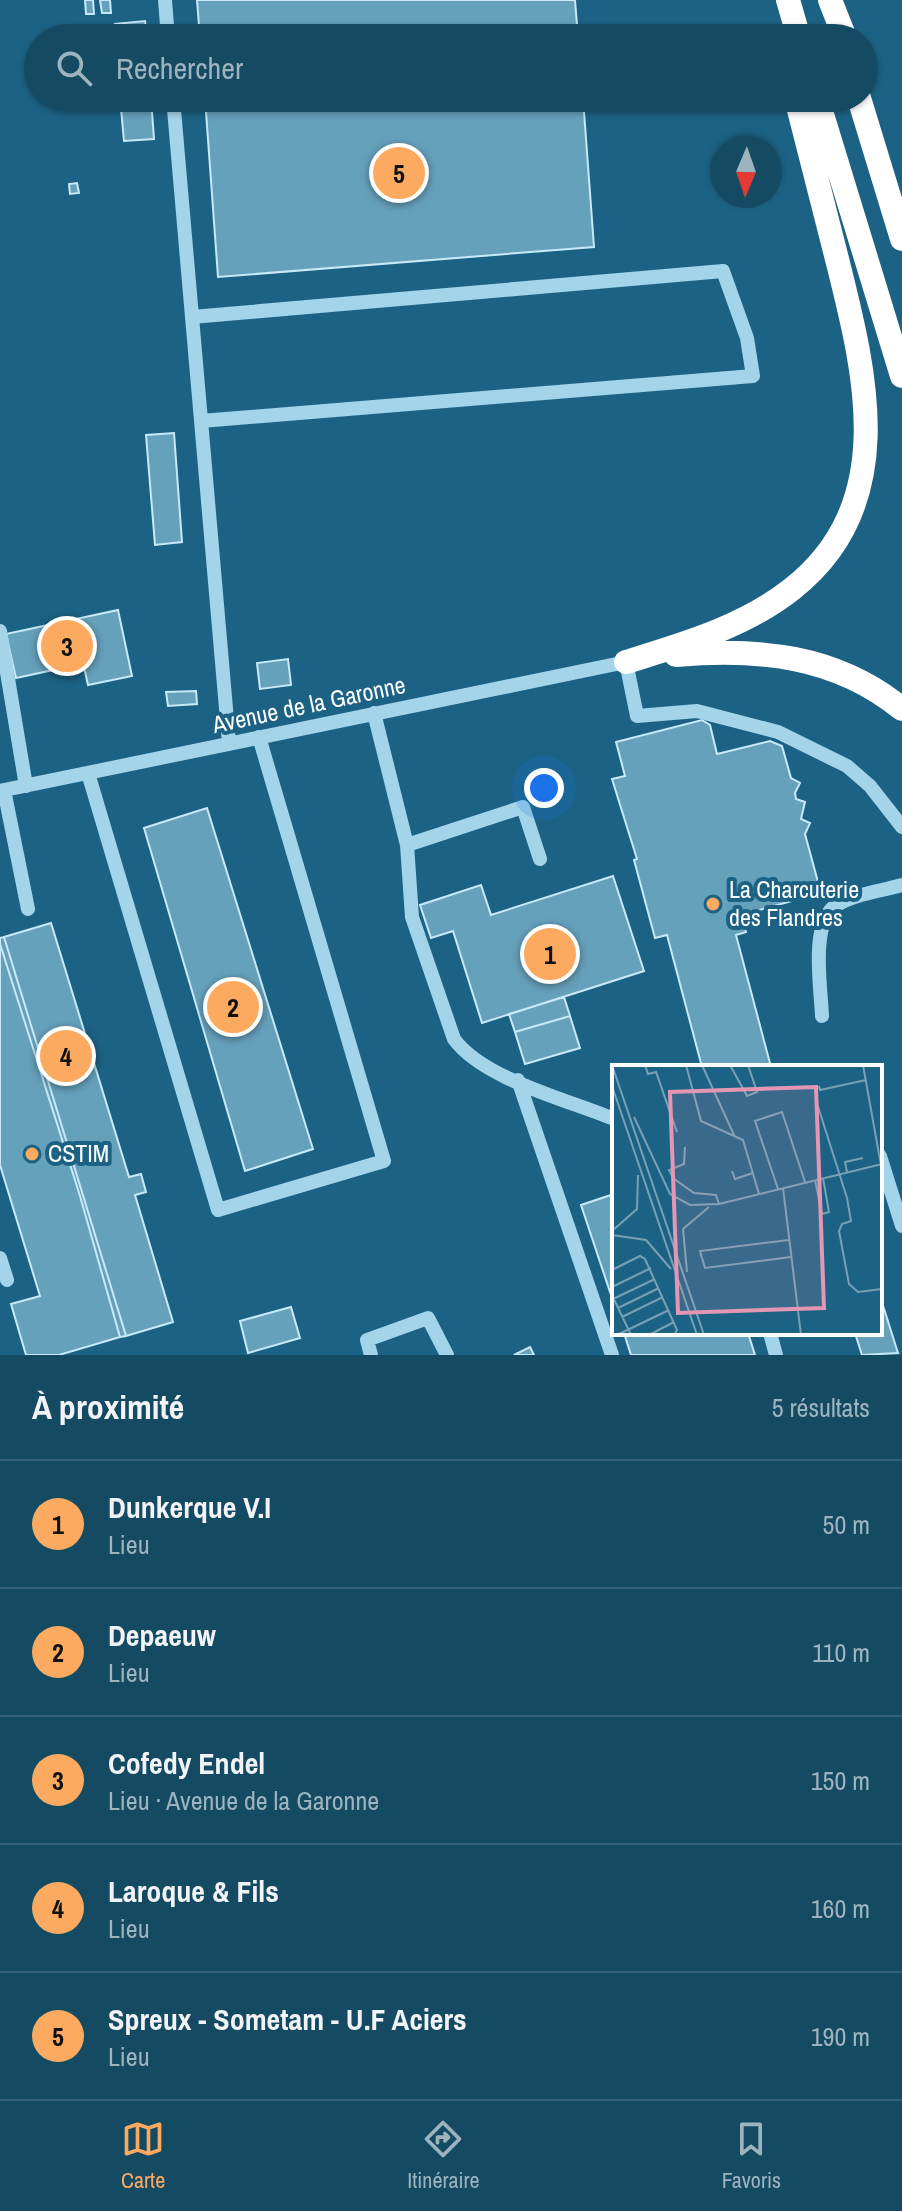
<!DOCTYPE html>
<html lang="fr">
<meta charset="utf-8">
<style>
:root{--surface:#154a63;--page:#1e5169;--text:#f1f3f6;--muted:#9db3be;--line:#346278;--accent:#fbaa60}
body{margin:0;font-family:"Archivo Narrow",sans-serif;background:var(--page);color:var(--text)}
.compass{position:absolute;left:710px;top:136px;width:72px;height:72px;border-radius:50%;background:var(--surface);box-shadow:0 2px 6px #0004;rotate:182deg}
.you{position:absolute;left:544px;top:788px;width:28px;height:28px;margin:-20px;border:6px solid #fff;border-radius:50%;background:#1a73e8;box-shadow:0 0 0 12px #1a73e833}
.badge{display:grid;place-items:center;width:52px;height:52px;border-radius:50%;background:var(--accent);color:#111;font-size:26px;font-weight:700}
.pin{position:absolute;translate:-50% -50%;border:4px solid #fff;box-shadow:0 2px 8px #0006}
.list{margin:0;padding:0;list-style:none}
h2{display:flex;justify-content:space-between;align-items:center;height:104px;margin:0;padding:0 32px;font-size:34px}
h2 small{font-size:26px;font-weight:400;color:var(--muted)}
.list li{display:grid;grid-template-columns:52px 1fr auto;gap:24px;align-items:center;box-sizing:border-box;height:128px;padding:0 32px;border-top:2px solid var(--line)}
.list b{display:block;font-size:30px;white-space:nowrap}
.list p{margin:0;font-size:26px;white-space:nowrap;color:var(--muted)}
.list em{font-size:26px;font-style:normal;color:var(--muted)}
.icon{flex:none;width:44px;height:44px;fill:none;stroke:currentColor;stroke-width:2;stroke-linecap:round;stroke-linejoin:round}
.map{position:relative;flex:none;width:902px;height:1355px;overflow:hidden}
.search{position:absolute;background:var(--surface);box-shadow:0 2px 6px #0004;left:24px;right:24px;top:24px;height:88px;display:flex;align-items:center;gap:20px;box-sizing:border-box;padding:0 28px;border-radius:44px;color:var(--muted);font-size:30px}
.sheet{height:744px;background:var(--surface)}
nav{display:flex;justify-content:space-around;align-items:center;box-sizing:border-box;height:112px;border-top:2px solid var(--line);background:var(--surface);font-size:22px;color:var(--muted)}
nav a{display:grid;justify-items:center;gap:4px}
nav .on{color:var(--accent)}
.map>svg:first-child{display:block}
</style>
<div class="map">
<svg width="902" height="1355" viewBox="0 0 902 1355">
<rect width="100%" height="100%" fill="#1c6284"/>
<path fill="#66a1bc" stroke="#c7e9f8" stroke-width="2" d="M85,0h8l1,14h-8z
M100,0h10l1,13h-9z
M197,0h378l3,38h-378z
M145,21l2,17h-31l-1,-14z
M120,98h31l3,41 -30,2z
M205,98h378l11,149 -376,30z
M77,183l2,10 -9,1 -1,-10z
M174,433l8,109 -27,3 -9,-110z
M118,610l14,66 -44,9 -6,-27 -11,2 1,6 -56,12 -10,-44z
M82,658l1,6 -11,2 -1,-6z
M288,659l3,26 -31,4 -3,-26z
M196,691l1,13 -29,2 -2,-14z
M702,720l8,5 7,29 53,-13 12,5 9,32 9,5 -5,10 1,6 9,3 -4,17 9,4 -5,11 16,59 -80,22 5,17 -10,3 35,132h-69l-35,-132 -12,3 -21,-78 3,-1 -25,-80 13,-3 -9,-34z
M207,808l106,341 -68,22 -101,-343z
M613,876l31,95 -162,52 -29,-92 -22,7 -11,-33 61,-20 10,30z
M51,923l78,254 12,-3 5,18 -11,3 38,127 -47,14 -122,-399z
M4,937l122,399 -6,1 -40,-141 -80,-252v-6z
M0,944l80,252 40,141 -61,18h-33l-15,-51 29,-8 -40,-131z
M564,997l6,19 -55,16 -6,-18z
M570,1016l10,32 -55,16 -10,-32z
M614,1194v110l-33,-99z
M880,1296l18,57 -36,2 -7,-22h25z
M291,1307l9,31 -52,15 -8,-32z
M624,1333h124l7,22h-124z
M530,1347l4,8h-20z"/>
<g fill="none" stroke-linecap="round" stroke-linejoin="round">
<path stroke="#a3d4ea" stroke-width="14" d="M165,0l3,38
M173,98l56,645
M192,317l531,-46 24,67 6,38 -552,45
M0,631l26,155
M374,713l33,132 5,72 42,122c29,40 114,61 160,80
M88,773l130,437 166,-49 -125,-424
M4,790l24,119
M0,791l626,-129 11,54 60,-5 81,21 69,34 23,20 32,41
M407,845l116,-38 17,52
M822,1016c-1,-27 -12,-92 13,-110 18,-12 47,-15 67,-21
M518,1080l94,275
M880,1156l22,70
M0,1258l7,22
M770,1333l6,22
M371,1355l-4,-15 61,-22 19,37"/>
<path stroke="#fff" stroke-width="24" d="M788,0l11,38
M830,0l15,38
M817,98l85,278
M859,98l43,141
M676,655c82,-7 160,0 226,54
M626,662c58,-18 118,-35 166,-73 107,-84 74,-214 46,-326 -14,-55 -28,-110 -42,-165"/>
</g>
<g fill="#fbaa60" stroke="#1c6284" stroke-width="3">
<circle cx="713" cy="904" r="8"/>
<circle cx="32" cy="1154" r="8"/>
</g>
<g text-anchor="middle" stroke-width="8" stroke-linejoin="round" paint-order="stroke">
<g font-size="24" fill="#fff" stroke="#1c6284">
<text transform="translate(309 705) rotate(-12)" y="8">Avenue de la Garonne</text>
</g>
<g font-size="24" fill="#fff" stroke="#1c6284" text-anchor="start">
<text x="729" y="898">La Charcuterie<tspan x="729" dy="28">des Flandres</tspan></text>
<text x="48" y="1162">CSTIM</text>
</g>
</g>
<g transform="translate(612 1065)">
<rect width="270" height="270" fill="#1c6284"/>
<path fill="none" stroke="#77a1b5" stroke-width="2" d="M0,0l92,270M33,0l3,9 8,-2 21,60M74,0l15,56 42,19 16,54M90,0l32,70M118,0l17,31 10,-4 -9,-27M251,0l19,106M0,21l85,249M207,21l1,4 46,-10M204,35l31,98 4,23 -9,3 -3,7 10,53 9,8 24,-3M22,52l36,77 20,11 29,-1M73,82l-1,17 -15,6 4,8 21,15 22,2 3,9 163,-40M120,106l3,8 18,-6M235,107l-2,-10 18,-4M203,115l7,34 7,-2 -6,-34M171,123l18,147M166,124l-23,-68 27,-9 23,70M0,166l25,-22 1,-34M0,170l34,5 25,29M177,175l-89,11 5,17 86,-11M0,205l28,-14 5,3 32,71 -3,5M75,207l-4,-43 26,-22M0,222l39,-19M0,230l19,40M1,234l42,-20M6,243l41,-20M10,252l41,-20M5,270l52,-25M37,270l25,-13"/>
<path fill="#e497b5" fill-opacity="0.15" stroke="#e497b5" stroke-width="4" d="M204,22l8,221 -146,5 -8,-221z"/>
<rect width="270" height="270" fill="none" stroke="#fff" stroke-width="4"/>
</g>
</svg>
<svg class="compass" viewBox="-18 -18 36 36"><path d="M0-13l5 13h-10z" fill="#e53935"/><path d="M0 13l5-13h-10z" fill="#9db3be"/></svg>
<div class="you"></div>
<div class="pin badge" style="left:550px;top:954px">1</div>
<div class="pin badge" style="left:233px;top:1007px">2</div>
<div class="pin badge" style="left:67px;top:646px">3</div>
<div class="pin badge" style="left:66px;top:1056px">4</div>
<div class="pin badge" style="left:399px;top:173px">5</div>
<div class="search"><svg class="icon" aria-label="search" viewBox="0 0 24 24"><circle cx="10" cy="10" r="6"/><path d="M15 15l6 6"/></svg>Rechercher</div>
</div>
<section class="sheet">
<h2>À proximité<small>5 résultats</small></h2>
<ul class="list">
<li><span class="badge">1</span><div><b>Dunkerque V.I</b><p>Lieu</p></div><em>50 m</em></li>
<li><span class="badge">2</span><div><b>Depaeuw</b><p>Lieu</p></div><em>110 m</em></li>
<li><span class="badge">3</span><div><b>Cofedy Endel</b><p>Lieu · Avenue de la Garonne</p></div><em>150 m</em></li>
<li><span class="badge">4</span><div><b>Laroque &amp; Fils</b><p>Lieu</p></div><em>160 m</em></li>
<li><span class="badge">5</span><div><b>Spreux - Sometam - U.F Aciers</b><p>Lieu</p></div><em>190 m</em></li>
</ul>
</section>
<nav>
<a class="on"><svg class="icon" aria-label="map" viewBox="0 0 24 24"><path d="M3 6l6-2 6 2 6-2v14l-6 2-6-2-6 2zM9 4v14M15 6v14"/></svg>Carte</a>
<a><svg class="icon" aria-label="directions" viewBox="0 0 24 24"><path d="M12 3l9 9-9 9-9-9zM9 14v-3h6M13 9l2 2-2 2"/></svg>Itinéraire</a>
<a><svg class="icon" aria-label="saved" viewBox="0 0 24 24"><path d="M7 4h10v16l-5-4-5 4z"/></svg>Favoris</a>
</nav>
